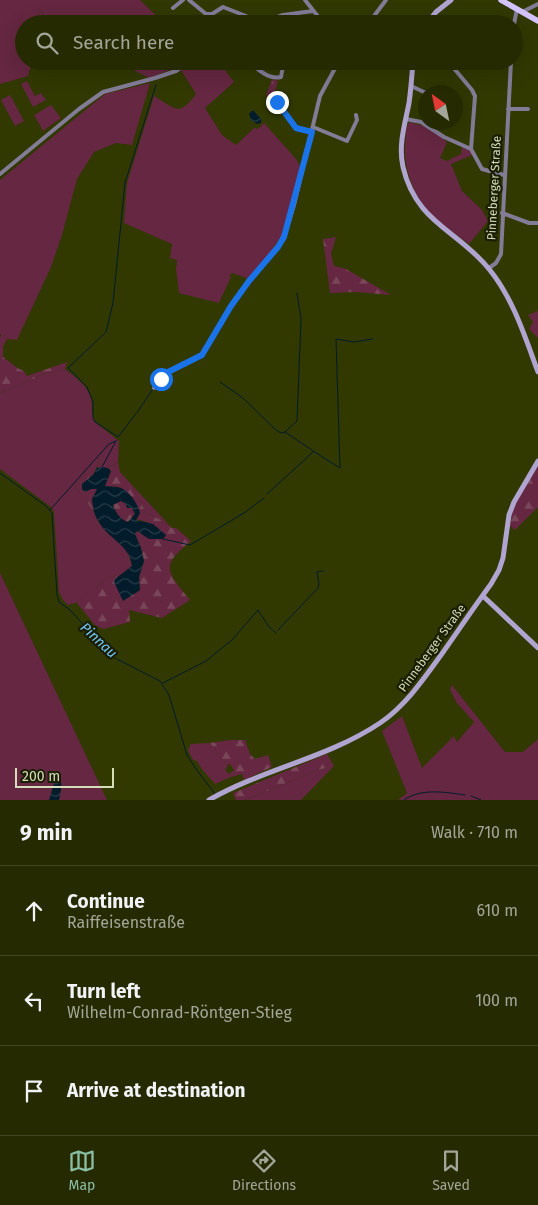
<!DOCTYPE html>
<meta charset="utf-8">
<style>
:root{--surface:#252a00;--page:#2d320a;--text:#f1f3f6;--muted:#a3a799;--line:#424622;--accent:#8abfa5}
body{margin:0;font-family:"Fira Sans",sans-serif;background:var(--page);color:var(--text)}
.compass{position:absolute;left:418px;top:85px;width:45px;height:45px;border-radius:50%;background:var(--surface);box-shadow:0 5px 20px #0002;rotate:327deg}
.scale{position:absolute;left:15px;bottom:12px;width:99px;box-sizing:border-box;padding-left:5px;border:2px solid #d5dcb9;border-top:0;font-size:14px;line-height:18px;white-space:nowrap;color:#d5dcb9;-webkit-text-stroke:4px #1a1e02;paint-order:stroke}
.stop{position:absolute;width:15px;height:15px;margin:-11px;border:4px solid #1a73e8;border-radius:50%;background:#fff}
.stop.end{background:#1a73e8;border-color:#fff;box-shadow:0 1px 5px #0008}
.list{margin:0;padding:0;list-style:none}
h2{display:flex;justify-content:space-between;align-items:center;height:65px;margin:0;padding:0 20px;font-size:21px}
h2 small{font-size:16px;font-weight:400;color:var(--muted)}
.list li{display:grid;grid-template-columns:32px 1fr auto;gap:15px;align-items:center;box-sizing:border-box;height:90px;padding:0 20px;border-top:1px solid var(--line)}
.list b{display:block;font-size:19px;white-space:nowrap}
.list p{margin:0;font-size:16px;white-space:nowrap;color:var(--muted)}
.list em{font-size:16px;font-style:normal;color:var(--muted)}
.icon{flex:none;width:28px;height:28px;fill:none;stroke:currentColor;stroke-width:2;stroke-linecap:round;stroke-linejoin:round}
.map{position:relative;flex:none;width:538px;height:800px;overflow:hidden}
.search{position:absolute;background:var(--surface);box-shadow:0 5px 20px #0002;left:15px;right:15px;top:15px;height:55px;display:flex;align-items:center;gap:12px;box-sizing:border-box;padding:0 18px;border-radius:28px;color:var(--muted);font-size:19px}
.sheet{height:335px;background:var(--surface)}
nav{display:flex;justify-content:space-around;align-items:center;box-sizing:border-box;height:70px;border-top:1px solid var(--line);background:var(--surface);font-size:14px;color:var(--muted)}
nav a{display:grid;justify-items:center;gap:2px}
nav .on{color:var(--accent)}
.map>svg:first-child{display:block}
</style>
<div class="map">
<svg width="538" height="800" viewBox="0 0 538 800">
<defs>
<pattern id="forest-firs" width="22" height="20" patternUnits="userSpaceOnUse" patternTransform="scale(1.25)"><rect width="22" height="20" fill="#652741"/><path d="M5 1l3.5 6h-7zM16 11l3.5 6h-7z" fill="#7a465a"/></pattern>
<pattern id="park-dots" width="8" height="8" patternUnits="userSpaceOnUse" patternTransform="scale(1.25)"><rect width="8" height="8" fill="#652741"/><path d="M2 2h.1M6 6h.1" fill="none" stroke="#7a465a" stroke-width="1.8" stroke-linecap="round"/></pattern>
<pattern id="water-waves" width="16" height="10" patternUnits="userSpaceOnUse" patternTransform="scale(1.25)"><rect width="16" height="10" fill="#021c2b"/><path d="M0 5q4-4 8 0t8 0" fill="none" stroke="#263c48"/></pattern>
</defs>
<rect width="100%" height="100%" fill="#313800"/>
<path fill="#652741" d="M0,0h140l25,24h-116l-10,-17 9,17h-24v37h8l-4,15 -28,8z
M116,61h68l-9,7 -26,10z
M194,61h24l16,21 -29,26 17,27 14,10 18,-17 4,1 6,-6 33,37 4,9 -19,66 -13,19 -20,25 -17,-6 -3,3 2,1 -12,26 -40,-10 -3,-24 1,-9 -7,-2 2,-14 -48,-21 3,-40 27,-87c21,12 25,22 42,-2l-15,-24z
M27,81l8,15 6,-3 5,7 -13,7 -12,-23z
M150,83l-18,62 -16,-2 -22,9 -17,27 -15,56 -11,32 -34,73 -10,-1 -7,-5v-154l105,-86z
M10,95l14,26 -9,5 -14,-26z
M51,105l10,13 -18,13 -9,-16z
M409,122l22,6 16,14 -7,16 7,3 14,-7 1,-7 8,3 2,5 -21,9 11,27 20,19 6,11 -19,23c-27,-20 -50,-34 -60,-68 -3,-10 -5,-21 -4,-31 1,-8 0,-16 4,-23z
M538,311v27l-9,-9 4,-7 -5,-7z
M65,369c10,8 22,16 26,29 2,8 -1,17 4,24l24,19 -1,21 -10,6h-11l4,-10 -26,28 19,26 5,11 29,29 4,14 -9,8 -17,4 -6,7 -8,6 -17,12 -7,2 -5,-5 -4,-8 -5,-80 -3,-5 -51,-38v-76l45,-19z
M132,485l40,43 -13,-9 -13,-6z
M0,573l107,227h-107z
M452,685l53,67h18l15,-13v61h-140l9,-7 -25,-62 20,-15 20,52 32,-32 3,6 17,-20 -18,-20 -6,-13z
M210,743l18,23 -3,3 6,8 -16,7c-6,-8 -14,-14 -18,-23l-4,-1 -5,-10 3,-6z
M334,766l-33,34h-56l73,-30z"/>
<path fill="url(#forest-firs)" d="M336,237l-5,17 3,12 12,3 45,26 -35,-3 -26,1 -7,-54z
M2,334l5,5 -4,8v10c9,6 11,10 21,14l3,5 40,-14 -2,7 -20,5 -45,19v-56z
M102,456l-9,19 -11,9v5l3,3 6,-3h7l-6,10 2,13 -19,-26z
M118,462l2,10 12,13 14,28 13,6 13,9h4l15,13c-32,26 -24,30 -1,59l-28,18 -33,-8 1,12 -27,7 -8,-4 -19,-23 24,-17 6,-7 17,-4 -8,5 17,16 8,-5 -1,-13 5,-16 -3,-13 -6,-14 2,-3 13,8h13l3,-4 -19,-13 -11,-3 4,-6 -21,-26 -15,-1 7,-15 -3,-3z
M538,464v43l-23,23 -5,-4 3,-18z
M121,500l11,8 3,6 -7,8c-7,-2 -13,-9 -15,-17z
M230,740h15l5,14 5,5 13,-4 4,12 -28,13 -2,-6 -11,3 -2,-3 5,-4 -4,-6 -3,1 -17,-22z
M327,754l7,12 -16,4 -73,30h-9l-3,-7z"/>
<path fill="url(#park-dots)" d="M272,79l6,2 -5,16 -7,-2z"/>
<path fill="url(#water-waves)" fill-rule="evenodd" d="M253,110l8,9v4l-4,1 -6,-4 -2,-6z
M102,467l6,1 3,3 -6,15c5,1 11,0 16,2 9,4 17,16 19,25l-4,7 17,4 13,11 -3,4h-14l-12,-8 -2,3 6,14 3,13 -5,16 1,13 -17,11 -9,-19 1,-3 17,-13c-2,-21 -24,-27 -33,-44 -5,-6 -6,-15 -7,-23l5,-10h-6l-6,3 -3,-3v-5l11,-9 4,-7zM121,501l5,3 1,4h5l3,6 -7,8c-7,-2 -13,-10 -15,-17z
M56,774c8,8 5,16 3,26h-10l5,-17 -3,-6z"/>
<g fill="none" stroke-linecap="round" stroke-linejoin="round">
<path stroke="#021c2b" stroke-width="1" d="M297,293l4,26 -4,102 -12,11 27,18
M157,382l6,-7
M220,382l23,16 33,32 5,3 4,-1
M153,389l-15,22 -20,26 -23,-15 -2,-5v-15l-6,-15 -19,-19 38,-36 7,-29 12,-120 31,-98
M102,467l14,-26
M0,473l46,33 6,7 5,82 2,7 10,7 44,48 47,24 9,14 18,60 9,14 20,26
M267,494l45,-41 1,-2 27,17 -4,-129 18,3 18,-3
M50,510l59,-66 7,-3
M163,539l27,6 54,-32 20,-15
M278,630l40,-42 1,-4 -2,-12 6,-1
M163,683l43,-22 26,-21 26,-30 11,17 7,6
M471,796l10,4
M404,800c17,-12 41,-8 61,-5"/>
<path stroke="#837c97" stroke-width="4" d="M189,0l17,14h6l11,-7 28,11 7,6
M305,0l15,19 9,5
M173,8l10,-8
M522,12l16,-8
M258,24l25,-9 30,-4
M372,24l2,-8 12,-16
M514,24l3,-15
M250,61c7,9 20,19 31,16l3,-16
M326,61l11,6
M406,61l1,3
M452,66l20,24 3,6 -4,53 11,20 22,6
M411,86l15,7
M277,102l19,26 16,4
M508,109h20
M406,119l15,3 23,15 27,12
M313,127l34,14 10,-21 -1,-5
M0,174l79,-65 24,-17 52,-14 21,-7 14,-10
M502,213l27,10h9
M489,268l7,-5 5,-9 10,-193
M154,388l14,-16 34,-17 29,-49 18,-25 29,-34 9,-19 7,-23 26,-109 19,-35"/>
<path stroke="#b0a4d0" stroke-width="5" d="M426,24l10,-12 15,-12
M413,61c-1,14 -2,28 -4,42 -4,21 -11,42 -6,64 13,56 55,63 86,102 24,29 36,68 49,103
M483,596l55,52
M209,800c54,-31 119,-42 171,-77 25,-17 43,-43 61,-68 17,-24 33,-48 50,-71l8,-14 4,-12 6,-43 5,-13 24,-41"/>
<path stroke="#d2c3fc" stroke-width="5.5" d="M501,0l37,21"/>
</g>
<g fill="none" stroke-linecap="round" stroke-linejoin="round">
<path stroke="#1a73e8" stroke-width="6" d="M161,379l7,-7 34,-17 29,-49 18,-25 29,-34 6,-10 28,-105 -16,-4 -19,-26"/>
</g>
<g text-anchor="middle" stroke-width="4.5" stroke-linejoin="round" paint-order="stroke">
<g font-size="12" fill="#d5dcb9" stroke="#1a1e02">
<text transform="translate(494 188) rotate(-87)" y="4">Pinneberger Straße</text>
<text transform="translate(432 648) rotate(-54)" y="4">Pinneberger Straße</text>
</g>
<g font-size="14" font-style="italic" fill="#73c9fc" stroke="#1a1e02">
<text transform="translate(99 640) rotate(43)" y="5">Pinnau</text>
</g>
</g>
</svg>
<svg class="compass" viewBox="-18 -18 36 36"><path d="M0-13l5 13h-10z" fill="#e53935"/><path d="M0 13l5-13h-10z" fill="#a3a799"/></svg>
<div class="scale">200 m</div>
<div class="stop" style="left:161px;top:379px"></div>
<div class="stop end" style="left:277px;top:102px"></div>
<div class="search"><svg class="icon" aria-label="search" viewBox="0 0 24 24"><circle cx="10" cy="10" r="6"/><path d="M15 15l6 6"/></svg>Search here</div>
</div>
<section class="sheet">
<h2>9 min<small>Walk · 710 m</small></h2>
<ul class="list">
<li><svg class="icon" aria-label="ahead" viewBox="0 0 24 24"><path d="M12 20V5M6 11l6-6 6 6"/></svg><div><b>Continue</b><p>Raiffeisenstraße</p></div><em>610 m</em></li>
<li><svg class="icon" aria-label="left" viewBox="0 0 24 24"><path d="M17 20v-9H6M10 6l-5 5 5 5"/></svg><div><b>Turn left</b><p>Wilhelm-Conrad-Röntgen-Stieg</p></div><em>100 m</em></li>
<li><svg class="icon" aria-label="arrive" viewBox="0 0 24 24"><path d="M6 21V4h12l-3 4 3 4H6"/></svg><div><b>Arrive at destination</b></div></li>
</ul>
</section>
<nav>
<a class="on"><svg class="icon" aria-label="map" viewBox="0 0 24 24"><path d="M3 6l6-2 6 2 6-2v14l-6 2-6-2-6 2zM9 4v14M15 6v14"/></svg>Map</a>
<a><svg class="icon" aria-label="directions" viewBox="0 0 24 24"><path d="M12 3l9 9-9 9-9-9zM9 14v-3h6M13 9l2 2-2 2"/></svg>Directions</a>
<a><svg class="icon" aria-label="saved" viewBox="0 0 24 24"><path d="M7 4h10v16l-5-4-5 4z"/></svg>Saved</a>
</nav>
